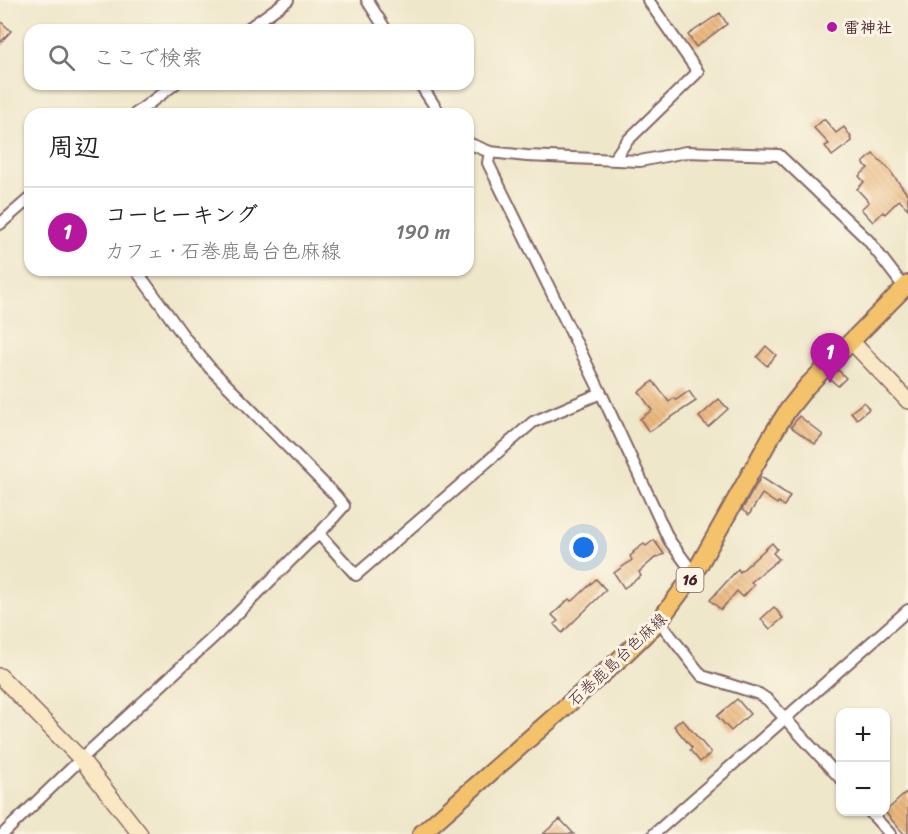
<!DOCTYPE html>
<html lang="ja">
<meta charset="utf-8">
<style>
:root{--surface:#fff;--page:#f2f2f2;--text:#202124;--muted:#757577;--line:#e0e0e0;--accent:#b5179e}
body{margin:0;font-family:Sriracha,"Klee One",sans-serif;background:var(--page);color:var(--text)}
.controls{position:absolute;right:18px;bottom:18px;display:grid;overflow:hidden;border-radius:12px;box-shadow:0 2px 4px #0004}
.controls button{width:54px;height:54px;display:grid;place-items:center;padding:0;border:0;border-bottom:2px solid var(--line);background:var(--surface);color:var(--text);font:30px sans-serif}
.you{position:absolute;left:584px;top:548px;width:21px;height:21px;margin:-15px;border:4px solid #fff;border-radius:50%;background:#1a73e8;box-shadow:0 0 0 9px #1a73e833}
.badge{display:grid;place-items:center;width:39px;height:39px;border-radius:50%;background:var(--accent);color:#fff;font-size:20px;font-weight:700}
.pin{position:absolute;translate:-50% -50px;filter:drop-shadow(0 2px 3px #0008)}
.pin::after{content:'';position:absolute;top:32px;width:21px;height:18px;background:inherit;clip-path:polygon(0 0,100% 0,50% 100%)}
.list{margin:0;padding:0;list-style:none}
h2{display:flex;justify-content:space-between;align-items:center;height:78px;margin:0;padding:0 24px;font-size:26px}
h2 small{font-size:20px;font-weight:400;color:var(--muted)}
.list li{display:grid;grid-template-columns:39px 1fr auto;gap:18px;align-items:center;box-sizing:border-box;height:90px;padding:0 24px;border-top:2px solid var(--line)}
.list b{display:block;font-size:22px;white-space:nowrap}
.list p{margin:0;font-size:20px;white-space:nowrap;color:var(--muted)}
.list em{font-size:20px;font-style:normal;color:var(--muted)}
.icon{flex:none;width:33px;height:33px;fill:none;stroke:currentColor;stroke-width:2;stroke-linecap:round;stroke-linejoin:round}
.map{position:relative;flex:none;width:908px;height:834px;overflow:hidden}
.search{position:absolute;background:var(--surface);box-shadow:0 2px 4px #0004;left:24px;top:24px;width:450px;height:66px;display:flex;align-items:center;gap:15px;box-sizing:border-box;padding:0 21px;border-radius:18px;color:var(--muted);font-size:22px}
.panel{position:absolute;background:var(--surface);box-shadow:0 2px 4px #0004;left:24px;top:108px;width:450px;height:168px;border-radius:18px}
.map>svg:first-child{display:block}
</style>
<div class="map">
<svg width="908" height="834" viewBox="0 0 908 834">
<defs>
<pattern id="building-back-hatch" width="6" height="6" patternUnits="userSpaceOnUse" patternTransform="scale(1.5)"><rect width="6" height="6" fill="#ecb87e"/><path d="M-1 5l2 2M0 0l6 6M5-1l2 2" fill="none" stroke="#cc9e6d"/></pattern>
</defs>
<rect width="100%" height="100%" fill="#fcf5e5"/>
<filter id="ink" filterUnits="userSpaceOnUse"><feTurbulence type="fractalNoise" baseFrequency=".0167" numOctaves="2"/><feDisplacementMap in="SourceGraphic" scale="12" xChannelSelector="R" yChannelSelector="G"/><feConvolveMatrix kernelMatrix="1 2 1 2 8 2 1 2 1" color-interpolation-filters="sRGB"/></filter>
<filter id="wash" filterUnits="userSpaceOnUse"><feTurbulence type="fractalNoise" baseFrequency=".008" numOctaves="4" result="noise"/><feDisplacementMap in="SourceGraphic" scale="24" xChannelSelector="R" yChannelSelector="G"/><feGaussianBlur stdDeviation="1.35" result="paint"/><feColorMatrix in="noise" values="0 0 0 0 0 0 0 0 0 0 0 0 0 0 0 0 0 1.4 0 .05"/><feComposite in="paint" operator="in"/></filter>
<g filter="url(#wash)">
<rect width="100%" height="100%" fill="#efe7ca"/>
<g id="blocks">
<path fill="url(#building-back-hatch)" d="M720,13l7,11 -31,23 -8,-12z
M0,21l11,10 -11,12z
M824,119l12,14 8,-6 7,10 -1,1 2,3 -20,15 -7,-10 4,-2 -15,-16z
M873,154l14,13 21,28v14l-9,-9 -14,14 -2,-2 -10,10 -12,-13 8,-7 -12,-13 7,-7 -5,-6 9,-8 -5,-5z
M766,346l10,9 -9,11 -10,-9z
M838,370l8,8 -8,8 -9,-8z
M653,381l16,21 5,-4 2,2 13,-9 7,10 -47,31 -9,-13 12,-9 -13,-18z
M719,399l9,10 -20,18 -9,-10z
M864,402l5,7 -12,10 -6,-7z
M799,416l24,19 -8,9 -24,-17z
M761,477l29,19 -6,10 -6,-4 -1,2 -15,-10 -13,21 -7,-5z
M654,540l10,14 -9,4 -16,14 2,4 -17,12 -10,-15 18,-13 -2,-4 4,-3 -1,-1 11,-8 2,2z
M772,543l5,6 -4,4 6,6 -28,23 3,3 -11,12 -6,-6 -16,19 -11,-10 28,-31 2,3z
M596,579l10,11 -44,43 -8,-9 4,-3 -6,-6 17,-16 2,2 4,-2z
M774,607l9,11 -13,11 -9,-10z
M737,699l13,15 -19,17 -14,-15z
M682,719l29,34 -11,9 -10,-12 2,-2 -18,-22z
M908,791v43h-4l-19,-22z
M560,819l14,15h-31z"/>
</g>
</g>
<g filter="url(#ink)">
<use href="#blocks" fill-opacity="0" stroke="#846563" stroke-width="1.5"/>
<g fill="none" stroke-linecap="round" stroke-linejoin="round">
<defs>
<path id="street" d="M367,0l19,30
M246,30l42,-30
M420,84l20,30
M135,114l40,-30
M468,143l22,9 37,4 113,5 46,-9 93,3 89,85 36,47
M490,152l-2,11 113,230 68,147 25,34
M614,159l13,-18 71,-69 -50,-72
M0,224l30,-26
M319,534l37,41 177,-153 68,-29
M659,621l43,55 57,18 9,6 72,78
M870,812l20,22
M3,834l78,-75 137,-126 89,-89 12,-10 25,-28 -9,-11 -125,-127 -25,-30 -49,-68
M654,834l254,-224"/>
<path id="secondary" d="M851,341l57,60
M0,676l81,83 59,75"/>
<path id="primary" d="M421,834l201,-177 37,-36 35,-47 78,-139 16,-25 19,-24 101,-102"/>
</defs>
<use href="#street" stroke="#846563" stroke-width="14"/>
<use href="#secondary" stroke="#846563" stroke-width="18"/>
<use href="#primary" stroke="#846563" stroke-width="20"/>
<use href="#street" stroke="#fff" stroke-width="10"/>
<use href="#secondary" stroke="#fae7c3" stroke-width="15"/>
<use href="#primary" stroke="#f3c26a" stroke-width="16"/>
</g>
</g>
<circle fill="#b5179e" stroke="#fcf5e5" stroke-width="2" cx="832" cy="27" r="6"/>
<g text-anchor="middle" stroke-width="6" stroke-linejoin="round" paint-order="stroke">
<rect fill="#fcf5e5" stroke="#7f5f63" stroke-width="1.5" x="676.5" y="568" width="27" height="24" rx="4.5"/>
<g font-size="15" font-weight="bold" fill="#4a1f2b">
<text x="690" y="585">16</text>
</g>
<g font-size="16" font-weight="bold" fill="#4a1f2b" stroke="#fcf5e5" text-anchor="start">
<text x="844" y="33">雷神社</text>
</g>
<g font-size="16" fill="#4a1f2b" stroke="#fcf5e5">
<text transform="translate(617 659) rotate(-43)" y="6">石巻鹿島台色麻線</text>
</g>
</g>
</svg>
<div class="controls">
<button>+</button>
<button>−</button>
</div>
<div class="you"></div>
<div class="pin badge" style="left:830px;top:383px">1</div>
<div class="search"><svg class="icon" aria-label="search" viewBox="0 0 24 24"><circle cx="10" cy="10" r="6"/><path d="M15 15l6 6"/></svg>ここで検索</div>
<section class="panel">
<h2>周辺<small></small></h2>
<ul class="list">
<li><span class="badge">1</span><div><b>コーヒーキング</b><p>カフェ · 石巻鹿島台色麻線</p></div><em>190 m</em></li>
</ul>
</section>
</div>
